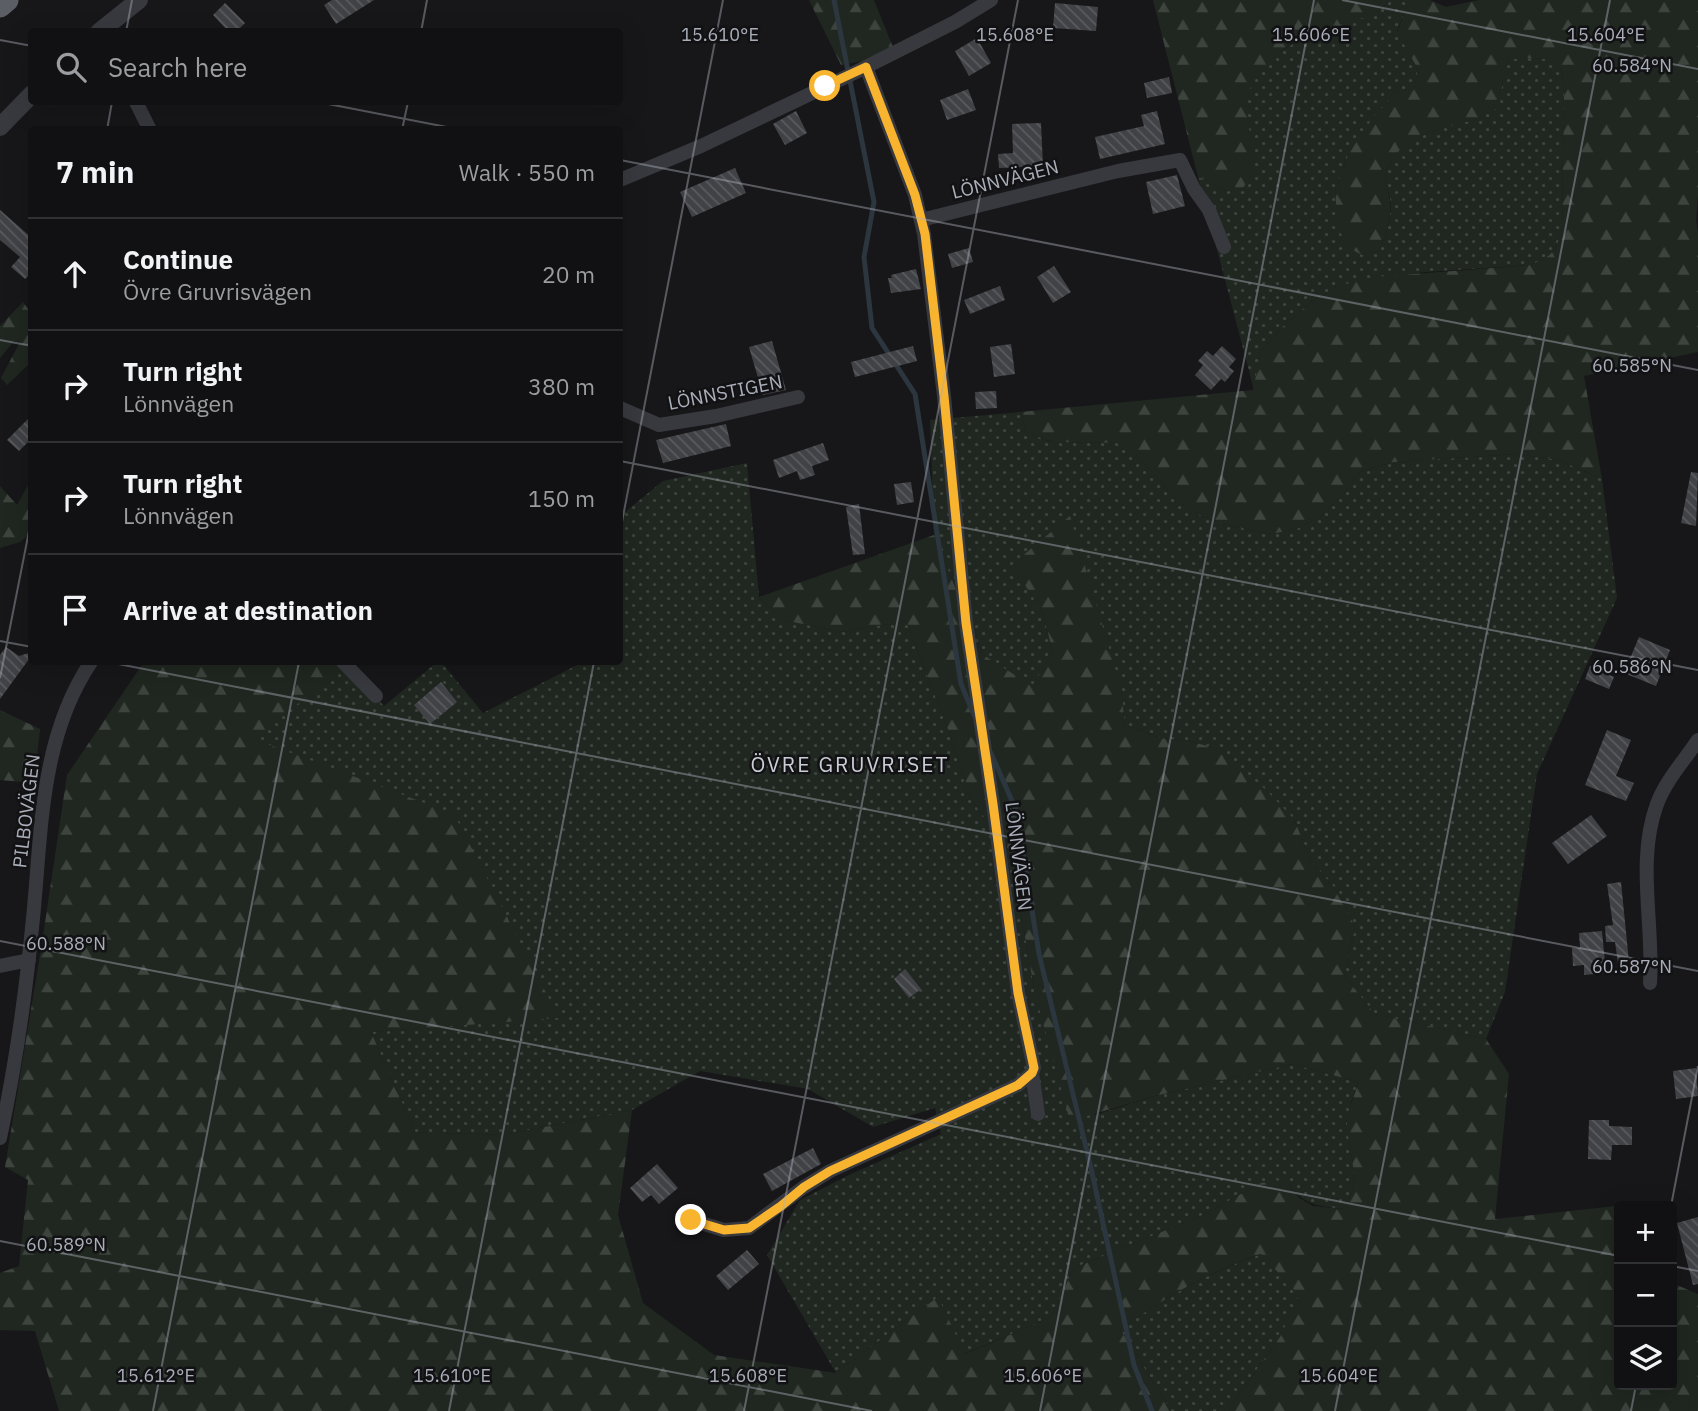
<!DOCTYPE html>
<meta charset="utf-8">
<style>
:root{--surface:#111113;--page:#1a1a1c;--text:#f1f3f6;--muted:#9c9da0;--line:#303133}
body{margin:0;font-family:"IBM Plex Sans",sans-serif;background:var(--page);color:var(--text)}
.controls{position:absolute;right:21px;bottom:21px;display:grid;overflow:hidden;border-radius:7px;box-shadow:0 7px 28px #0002}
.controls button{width:63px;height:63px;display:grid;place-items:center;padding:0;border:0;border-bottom:2px solid var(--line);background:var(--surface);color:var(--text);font:35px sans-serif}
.stop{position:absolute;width:21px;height:21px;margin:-16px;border:5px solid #f9b42f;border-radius:50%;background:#fff}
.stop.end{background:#f9b42f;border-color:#fff;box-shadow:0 2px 7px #0008}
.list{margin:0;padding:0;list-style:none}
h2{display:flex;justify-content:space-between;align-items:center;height:91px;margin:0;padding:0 28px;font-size:30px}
h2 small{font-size:23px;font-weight:400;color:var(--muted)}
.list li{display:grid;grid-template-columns:46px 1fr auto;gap:21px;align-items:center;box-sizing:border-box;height:112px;padding:0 28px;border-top:2px solid var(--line)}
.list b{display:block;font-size:26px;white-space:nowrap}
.list p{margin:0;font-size:23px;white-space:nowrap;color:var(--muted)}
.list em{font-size:23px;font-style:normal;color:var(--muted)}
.icon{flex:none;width:38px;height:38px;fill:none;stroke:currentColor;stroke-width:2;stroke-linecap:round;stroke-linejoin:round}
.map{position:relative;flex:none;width:1698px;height:1411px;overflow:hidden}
.search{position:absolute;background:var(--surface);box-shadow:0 7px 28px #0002;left:28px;top:28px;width:595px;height:77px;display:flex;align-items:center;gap:18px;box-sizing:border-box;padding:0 24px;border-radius:7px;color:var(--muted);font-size:26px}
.panel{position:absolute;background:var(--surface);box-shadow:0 7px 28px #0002;left:28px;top:126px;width:595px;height:539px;border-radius:7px}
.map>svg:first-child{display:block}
</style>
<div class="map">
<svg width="1698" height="1411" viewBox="0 0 1698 1411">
<defs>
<pattern id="grass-dots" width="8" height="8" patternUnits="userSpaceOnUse" patternTransform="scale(1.75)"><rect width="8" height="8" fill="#1f2720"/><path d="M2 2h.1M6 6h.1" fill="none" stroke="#3d443e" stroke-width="1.8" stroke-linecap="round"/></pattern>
<pattern id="forest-firs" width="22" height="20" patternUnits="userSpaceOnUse" patternTransform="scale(1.75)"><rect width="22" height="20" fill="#1f2720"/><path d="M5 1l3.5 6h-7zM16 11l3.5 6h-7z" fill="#3d443e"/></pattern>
<pattern id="building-back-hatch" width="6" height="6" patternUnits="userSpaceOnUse" patternTransform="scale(1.75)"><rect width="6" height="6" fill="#414246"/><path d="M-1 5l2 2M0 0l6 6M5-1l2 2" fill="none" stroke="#5a5b5f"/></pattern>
</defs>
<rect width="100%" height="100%" fill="#171719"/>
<path fill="url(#grass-dots)" d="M1390,0h28l-11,7 -10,24 21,38 -4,21 -21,2 -6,13 -38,48 -14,38 2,20 25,44 17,-4c7,-15 14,-36 11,-53 -3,-12 -8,-18 -2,-31 21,-45 79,-35 111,-61l5,-37 5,-10 13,-1 32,1 7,10 3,17 -2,143c-5,22 -10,27 -31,36l-106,7 -87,14 -27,16 -30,26 -20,23 -7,39 -56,-213 30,14 27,-38c-4,-15 -10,-31 -9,-47 2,-48 63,-73 102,-85 16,-5 31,-6 42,-21z
M1020,412l6,20 25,10 74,1 54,59 23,14 30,10 40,8 27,-6 21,-11 19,-18 22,-28 33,-9 123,-8 42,6 43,19 15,119 -80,176 -32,218 -19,47 -111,-25 -31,-38 11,-49 -16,-34 -28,-32 -17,-42 -82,-72 -24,-6 -28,-3 -35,-13 -4,-37 -108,-123 30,48 10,40 -21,34 -50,-33 -48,-119 -4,-115z
M747,463l12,134 24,23 59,12 64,-11 45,116 21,64 38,50 25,143 60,121 60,-19 137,-32 66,18c-3,11 -10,25 -10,37 -2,33 17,58 -5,90 -23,-3 -39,-3 -53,-24l-29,-2 -58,32 -129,53 -23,49 -87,37 -27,-56 -101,75 -69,-118 33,-55 51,-26 90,-40 -6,-26 -62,19 -65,-38 -108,-18 -68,39 -129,25 -88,-3 -44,-100 188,-15 -306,-279 93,-73 38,41 53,-44h4l42,51 100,-51h37v-146l43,-35z
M1262,1254l38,41 -20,42 -53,74h-56l-51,-82c44,-31 90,-58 142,-75z"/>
<path fill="url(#forest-firs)" d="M809,0h65l19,47 -26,13 -26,5z
M1153,0h237c-16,22 -58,24 -83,35 -19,9 -33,21 -47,37 -15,18 -16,38 -10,60 1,7 5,15 5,21 1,13 -5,25 -12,35l-15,3 -30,-14z
M1418,0h12l16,7 33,-7h219v196l-2,24 2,12v120l-114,24 18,103 -43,-19 -42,-6 -123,8 -33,9 -22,28 -19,18 -21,11 -27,6 -40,-8 -30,-10 -23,-14 -54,-59 -73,-1 -26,-10 -6,-20 233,-22 8,-39 20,-23 30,-26 27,-16 35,-9 158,-12c21,-9 26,-14 31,-36l2,-143 -3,-17 -7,-10 -32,-1 -14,2 -6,21 -2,25c-33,26 -90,16 -112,61 -7,16 2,22 2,37 1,17 -4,31 -11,47l-17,4 -15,-8 -9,-20 -3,-36 14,-38 29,-43 9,-5 6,-13 21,-3 4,-20 -21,-37 10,-25z
M23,302l8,11v49l-24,23 -6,-7 19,-36 -6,-1 -14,17v-32z
M31,480v53l-11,9 -20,6v-62l17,19z
M1070,516l51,172 4,37 35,13 28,3 24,6 53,42 29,30 17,42 28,32 16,34 -11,49 31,38 111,25 23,35 -14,145 149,-16v3h-25v179h53v-102l26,11v117h-471l53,-74 19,-42 -38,-41c-51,17 -97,44 -141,75l51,82h-1112l-24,-80 -35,-1v-57l19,-7 9,-86 -23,-13 37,-224 25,-168 77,-113h199l3,3 -92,74 200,75 105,204 -188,14 44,100 88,3 129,-25 -14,105 25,88 71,52 122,18 102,-76 27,57 86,-37 23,-49 129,-53 58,-32 20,-3 9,5 9,13 14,8 30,3c22,-32 3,-57 4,-90 1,-12 9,-25 11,-37l-66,-18 -137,32 -85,25 -35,-127 -25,-143 -38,-50 -21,-64 -45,-116 -64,11 -59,-12 -24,-23 175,-62 48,119 50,32 21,-33 -10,-40 -31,-48z
M0,710l40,19 -6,54 -34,-3z"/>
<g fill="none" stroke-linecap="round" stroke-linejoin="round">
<path stroke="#2c363e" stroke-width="5" d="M834,0l40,202 -10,55 8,71 43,66 46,290 13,31
M991,753l25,57 23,144 52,214 43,197 18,46"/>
</g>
<path fill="url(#building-back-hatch)" d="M332,0h42l-38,24 -12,-19z
M225,3l20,20 -9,9h-7l-16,-17z
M1055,3l43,4 -2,24 -43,-3z
M977,38l14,25 -22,13 -14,-25z
M1169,77l3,16 -25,5 -3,-15z
M968,89l8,21 -29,10 -7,-20z
M796,111l11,22 -22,12 -12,-21z
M1157,111l8,33 -65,15 -5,-22 49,-11 -3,-11z
M1041,123l2,43 -44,2 -1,-14 15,-1 -1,-29z
M735,168l11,25 -54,24 -12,-25z
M1177,175l8,31 -32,8 -7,-32z
M0,210l32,28v34l-7,7 -14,-12 9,-10 -20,-17z
M969,248l4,14 -21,6 -4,-14z
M1054,266l17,26 -18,11 -16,-26z
M916,269l5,20 -30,4 -3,-15h4l-1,-3z
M1000,286l5,14 -35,14 -6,-14z
M772,341l14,49 -23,5 -14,-48z
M1011,344l4,30 -21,3 -4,-30z
M913,346l4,15 -62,16 -4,-15z
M1222,346l14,13 -7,8 5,4 -9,11 -4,-3 -10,11 -16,-15 8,-10 -5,-4 9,-10 6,5z
M996,391l1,17 -21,1 -1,-17z
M32,415v23l-13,13 -12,-11z
M726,424l5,22 -68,17 -7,-23z
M823,443l6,17 -17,6 3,9 -15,5 -3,-9 -18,7 -6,-18z
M1691,472l7,1 -2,53 -15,-3z
M911,482l3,20 -17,3 -3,-21z
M859,504l6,50 -12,1 -7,-48z
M1639,637l31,13 -14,36 -32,-13z
M6,647l13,9 13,-4v3l-32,44v-44z
M1590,666l24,11 -5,12 -24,-10z
M441,682l16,20 -27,22 -16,-19z
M1607,730l24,10 -15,36 18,7 -8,18 -41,-16z
M1591,815l16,21 -39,28 -16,-21z
M1621,882l8,80 -11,1 -3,-21h-9l-1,-16 8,-1 -6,-41z
M1602,931l4,42 -22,2v-10l-11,1 -1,-18h8l-1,-15z
M905,969l16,20 -12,9 -15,-19z
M1696,1068l2,28 -22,3 -3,-28z
M1589,1120h20v6l23,1v18h-20l-1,15 -23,-1z
M813,1148l8,16 -49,27 -9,-17z
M657,1164l21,24 -19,16 -8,-9 -9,7 -12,-14z
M1698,1217v67l-5,1 -16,-62z
M747,1250l12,14 -31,26 -12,-14z"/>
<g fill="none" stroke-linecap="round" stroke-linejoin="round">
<path stroke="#38393e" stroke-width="14" d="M136,102l14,28
M620,180l81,-34 155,-74 99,-50 36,-22
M921,220l197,-49 62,-11 14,29 15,21 15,37
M620,408l39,17 57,-9 82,-19
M343,662l33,34
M0,966l29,-6
M1650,983c4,-59 -14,-122 7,-179 9,-24 27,-43 41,-64
M1032,1073l6,41
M0,1138c15,-69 25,-139 32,-210 10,-91 6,-187 59,-266
M691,1220l33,10 25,-2 55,-41 26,-16 188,-86 14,-12 2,-5 -16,-75 -25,-189 -27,-181 -22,-227 -20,-162 -9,-39 -49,-128"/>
<path stroke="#38393e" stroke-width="18" d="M99,32l40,-32
M0,127l32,-33"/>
<path stroke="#5c5e66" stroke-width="23" d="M0,6l7,-6"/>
</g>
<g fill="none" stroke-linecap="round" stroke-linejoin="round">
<path stroke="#f9b42f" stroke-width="9" d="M691,1220l33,10 25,-2 32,-22 23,-19 26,-16 188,-86 14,-12 2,-5 -16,-75 -25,-189 -27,-181 -22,-227 -19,-162 -10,-39 -49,-128 -41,19"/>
</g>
<path fill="none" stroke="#a9aeb9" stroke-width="2" stroke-opacity="0.45" d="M1342,0l356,69M126,32l6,-32M421,32l6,-32M0,40l32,6M318,102l144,28M107,130l5,-28M402,130l6,-28M620,160l1078,210M0,340l32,6M620,461l1078,209M620,532l103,-532M0,641l32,6M108,662l1590,309M0,678l32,-162M0,941l1619,315M1671,1206l27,-140M0,1241l872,170M1672,1266l26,5M153,1411l146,-749M449,1411l145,-749M744,1411l274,-1411M1040,1411l274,-1411M1335,1411l275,-1411M1631,1411l5,-26"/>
<g text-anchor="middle" stroke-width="5" stroke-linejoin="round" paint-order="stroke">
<g font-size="19" fill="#a9aeb9" stroke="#121214">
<text transform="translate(1005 179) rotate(-14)" y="7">LÖNNVÄGEN</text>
<text transform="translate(725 392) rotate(-11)" y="7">LÖNNSTIGEN</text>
<text transform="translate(26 811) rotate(-83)" y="7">PILBOVÄGEN</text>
<text transform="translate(1019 856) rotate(83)" y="7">LÖNNVÄGEN</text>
</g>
<g font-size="21" letter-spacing="2" fill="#cacdd5" stroke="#121214">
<text x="850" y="772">ÖVRE GRUVRISET</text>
</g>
</g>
<g font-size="18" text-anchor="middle" fill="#a9aeb9" stroke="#121214" stroke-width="5" stroke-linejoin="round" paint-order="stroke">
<text x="720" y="41">15.610°E</text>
<text x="1015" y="41">15.608°E</text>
<text x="1311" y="41">15.606°E</text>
<text x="1606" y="41">15.604°E</text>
<text x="1632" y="72">60.584°N</text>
<text x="1632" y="372">60.585°N</text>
<text x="1632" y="673">60.586°N</text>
<text x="66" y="950">60.588°N</text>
<text x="1632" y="973">60.587°N</text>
<text x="66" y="1251">60.589°N</text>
<text x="156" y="1382">15.612°E</text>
<text x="452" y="1382">15.610°E</text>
<text x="748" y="1382">15.608°E</text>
<text x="1043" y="1382">15.606°E</text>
<text x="1339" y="1382">15.604°E</text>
</g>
</svg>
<div class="controls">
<button>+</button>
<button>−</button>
<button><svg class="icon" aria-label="layers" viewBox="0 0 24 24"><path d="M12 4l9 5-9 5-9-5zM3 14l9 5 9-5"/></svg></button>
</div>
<div class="stop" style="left:825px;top:86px"></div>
<div class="stop end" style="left:691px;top:1220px"></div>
<div class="search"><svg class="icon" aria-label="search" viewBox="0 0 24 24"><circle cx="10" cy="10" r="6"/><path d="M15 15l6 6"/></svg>Search here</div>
<section class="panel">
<h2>7 min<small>Walk · 550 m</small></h2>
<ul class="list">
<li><svg class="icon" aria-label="ahead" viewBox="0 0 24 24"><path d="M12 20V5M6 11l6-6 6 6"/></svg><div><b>Continue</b><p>Övre Gruvrisvägen</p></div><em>20 m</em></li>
<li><svg class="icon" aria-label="right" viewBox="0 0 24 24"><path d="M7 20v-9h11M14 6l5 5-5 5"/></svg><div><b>Turn right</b><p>Lönnvägen</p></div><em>380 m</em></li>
<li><svg class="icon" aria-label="right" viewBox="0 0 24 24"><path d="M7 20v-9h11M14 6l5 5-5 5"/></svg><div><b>Turn right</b><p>Lönnvägen</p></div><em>150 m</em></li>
<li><svg class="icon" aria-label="arrive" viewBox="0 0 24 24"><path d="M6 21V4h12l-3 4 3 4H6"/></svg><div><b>Arrive at destination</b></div></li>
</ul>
</section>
</div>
